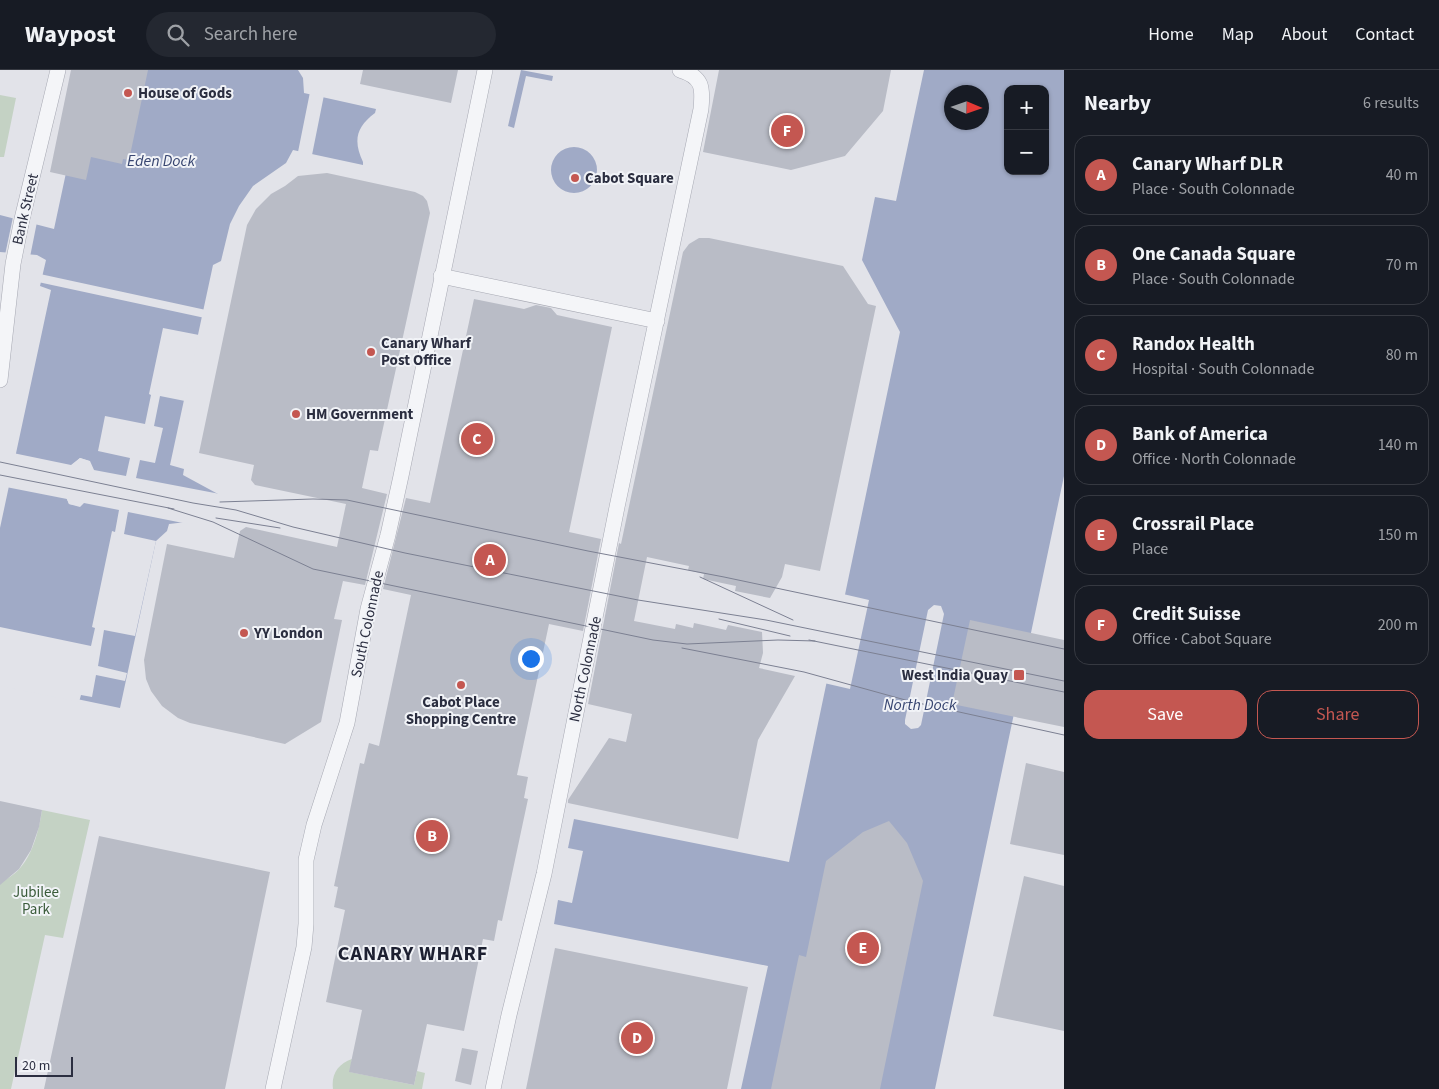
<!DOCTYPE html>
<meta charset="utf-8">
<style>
:root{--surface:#171b24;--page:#242831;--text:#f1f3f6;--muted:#9ea1a6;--line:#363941;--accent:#c45751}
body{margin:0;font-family:"Source Sans 3",sans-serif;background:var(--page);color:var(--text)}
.controls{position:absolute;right:15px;top:15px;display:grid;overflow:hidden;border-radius:10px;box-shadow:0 1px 4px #0004}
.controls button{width:45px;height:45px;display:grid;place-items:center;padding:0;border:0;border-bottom:1px solid var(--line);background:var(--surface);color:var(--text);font:25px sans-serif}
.compass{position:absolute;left:944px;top:15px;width:45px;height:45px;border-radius:50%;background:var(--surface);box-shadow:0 1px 4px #0004;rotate:92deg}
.scale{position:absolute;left:15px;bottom:12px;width:58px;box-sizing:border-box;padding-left:5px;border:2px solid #2b2e40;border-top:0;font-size:14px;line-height:18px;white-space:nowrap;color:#2b2e40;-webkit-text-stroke:4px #f1f3f7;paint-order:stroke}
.you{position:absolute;left:530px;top:588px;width:18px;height:18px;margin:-12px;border:4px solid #fff;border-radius:50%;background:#1a73e8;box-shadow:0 0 0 8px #1a73e833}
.badge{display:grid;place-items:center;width:32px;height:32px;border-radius:50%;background:var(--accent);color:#fff;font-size:16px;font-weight:700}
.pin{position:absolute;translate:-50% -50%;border:2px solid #fff;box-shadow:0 1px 5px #0006}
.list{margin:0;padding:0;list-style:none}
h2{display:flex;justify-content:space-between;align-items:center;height:65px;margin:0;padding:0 20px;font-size:21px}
h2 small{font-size:16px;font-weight:400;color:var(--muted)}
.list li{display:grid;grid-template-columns:32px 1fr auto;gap:15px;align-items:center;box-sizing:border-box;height:80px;margin:0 10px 10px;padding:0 10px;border:1px solid var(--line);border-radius:15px}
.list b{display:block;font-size:19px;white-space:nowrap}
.list p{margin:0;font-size:16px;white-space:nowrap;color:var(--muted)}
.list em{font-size:16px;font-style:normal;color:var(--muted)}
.actions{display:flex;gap:10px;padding:15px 20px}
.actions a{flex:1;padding:11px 0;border:1px solid var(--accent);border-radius:15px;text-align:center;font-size:18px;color:var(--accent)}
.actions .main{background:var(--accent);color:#fff}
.icon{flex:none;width:28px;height:28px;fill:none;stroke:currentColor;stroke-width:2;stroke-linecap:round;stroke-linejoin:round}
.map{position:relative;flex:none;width:1064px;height:1019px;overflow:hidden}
header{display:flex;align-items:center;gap:30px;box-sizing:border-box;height:70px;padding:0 25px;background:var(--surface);border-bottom:1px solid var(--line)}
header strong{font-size:24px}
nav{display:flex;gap:28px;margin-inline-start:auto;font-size:18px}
.search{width:350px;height:45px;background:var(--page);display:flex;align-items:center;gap:12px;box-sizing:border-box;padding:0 18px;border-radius:28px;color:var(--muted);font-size:19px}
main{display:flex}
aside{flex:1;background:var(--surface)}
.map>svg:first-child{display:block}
</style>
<header>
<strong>Waypost</strong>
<div class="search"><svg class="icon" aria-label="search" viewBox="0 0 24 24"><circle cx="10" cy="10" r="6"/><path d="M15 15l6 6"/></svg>Search here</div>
<nav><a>Home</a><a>Map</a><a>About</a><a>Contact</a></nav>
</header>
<main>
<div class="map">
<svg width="1064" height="1019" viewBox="0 0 1064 1019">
<rect width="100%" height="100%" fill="#e2e3e9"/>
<path fill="#c4d2c4" d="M0,25l16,3 -12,59h-4z
M42,740l48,10 -27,118 -18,-3 -34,154h-11v-207c29,-10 38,-46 42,-72z
M352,989l-2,13 64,13 3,-14 8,2 -3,16h-89c-2,-15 5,-25 19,-30z"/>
<path fill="#a0aac6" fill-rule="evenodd" d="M88,0h210l5,8 1,15 72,16 -1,4c-19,14 -22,28 -12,49v3l-70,-15 -7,13 -33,23 -14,20 -9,18 -9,37 -8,4 -43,200 14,4 -1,6 35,19 -6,25 -43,5 -2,7 -11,10 -36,167 -120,-25v-155l51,-238 -11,-4 6,-26 -9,-5 -37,-3v-37l54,14zM80,388l9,3 5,10 -7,28 -7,7 -11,-2 -4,-9 7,-30z
M521,0l32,6 -1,5 -26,-5 -12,52 -6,-2z
M924,0h140v406l-129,613h-194l27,-123 -214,-42 4,-24 14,3 11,-52 -15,-3 6,-29 215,43 111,-530 -38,-72 13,-63 21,4zM1008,19h37v82h-37zM952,22h30v30h-30z
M551 100a23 23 0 1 1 46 0a23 23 0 1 1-46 0Z"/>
<path fill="#e2e3e9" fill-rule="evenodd" d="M310,22l14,3 -12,60 -14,-3z
M13,147l24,5 -7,35 -25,-2z
M40,204l166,36 -3,3 2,5 -167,-36z
M163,258l36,7 -14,66 -25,-5 -6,30 9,2 -8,35 -15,-3 -4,18 84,16 -5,26 -27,4 -60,-12 -4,22 32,7 -21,95 -31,-6 -6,36 29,7 -2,8 -29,-6 -4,22 -11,-2 -2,7 -79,-16v-59l91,19 4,-18 -3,-1 20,-96 3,1 4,-22 -35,-7 -4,4 -11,-3 -2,-5 -61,-12 7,-34 58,12 9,-7 10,3 4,9 32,6 4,-18 -32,-7 7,-35 40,8 6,-29 -2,-1zM81,391l7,2 4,9 -7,26 -6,6 -8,-3 -4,-7 7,-28z
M843,524l26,6 -19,89 -26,-6z
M934,535l7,1 3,8 -23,111 -3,3 -7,1 -6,-5v-4l23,-110z"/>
<path fill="#b9bcc6" d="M71,0h77l-19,90 -6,-1 -1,5 -31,-7 -5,23 -36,-8z
M363,0h95l-7,33 -91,-19z
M719,0h172l-8,41 -38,45 -54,14 -88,-18z
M327,103l88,19 8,4 4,5 3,12 -52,238 -8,-1 -8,38 25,6 -22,91 -22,-4 -9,38 8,1 -21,102 -36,22 -95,-21 -12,-5 -16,-12 -11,-15 -5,-12 -2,-19 23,-116 67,14 6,-27 6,-4 91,20 9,-43 -91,-19 -4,-5 3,-15 -55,-12 48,-228 9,-16 15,-15 14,-8 13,-10z
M699,168h10l134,28 25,38 8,2 -56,265 -35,-7 -3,13 -12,21 -35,-7 1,-5 -33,-7 1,-5 -16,-4 1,-4 -42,-9 -13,64 41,8 1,-5 17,4 1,-5 32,7 2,-5 34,7 1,21 -4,15 36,8 -37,64 -20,99 -170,-36v-3l41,-62 17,4 6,-28 -44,-10 31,-161 2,1 62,-292 6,-8z
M474,229l50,10 12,-4 15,3 6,7 55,12 -43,205 32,7 -18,92 -34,-7 -32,151 11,2 -4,21 4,1 -26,122 -4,-1 -4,21 -11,-2 -19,92 -37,-7 -13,61 -65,-13 13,-62 -36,-8 19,-92 -11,-3 4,-20 -4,-1 26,-123 4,1 5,-21 10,3 32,-151 -28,-6 23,-91 24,5z
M970,550l94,20v87l-112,-23z
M1026,693l38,9v83l-54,-11z
M0,731l42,9 -3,17 -8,23 -12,19 -19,16z
M889,751l18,22 16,38 -43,208h-109l28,-134 7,2 20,-96 37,-29z
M99,766l171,36 -45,217h-181z
M1024,806l40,10v145l-71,-15z
M555,878l193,39 -21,102h-201z
M462,978l16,3 -7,34 -16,-4z"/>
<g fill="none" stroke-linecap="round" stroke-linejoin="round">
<defs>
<path id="street" d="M441,206l216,45
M0,310l13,-116 9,-45 36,-149
M273,1019l31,-142 2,-23v-64l8,-35 33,-102 21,-114 20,-74 13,-59 84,-406
M493,1019l16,-74 35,-141 73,-367 84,-398c2,-21 2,-32 -21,-39"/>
</defs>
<use href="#street" stroke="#a7a9b3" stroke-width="16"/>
<use href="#street" stroke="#f4f5f8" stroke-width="15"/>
<path stroke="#7c8092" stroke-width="1" d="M0,392l193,41 43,7 57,17 112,26 233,47 128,20 298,61
M0,405l174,34
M220,432l93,-3 34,1 241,51 136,26 340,72
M168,438l45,14 100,47 340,71 34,4 91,-4 37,1
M216,448l64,10
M700,507l93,43
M719,549l71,17
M809,570l255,52
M682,578l122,24 105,29 155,34"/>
</g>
<g fill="#c45751" stroke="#f1f3f7" stroke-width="2">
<circle cx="128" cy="23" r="5"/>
<circle cx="575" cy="108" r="5"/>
<circle cx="371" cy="282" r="5"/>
<circle cx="296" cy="344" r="5"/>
<circle cx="244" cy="563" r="5"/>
<rect x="1013" y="599" width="12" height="12" rx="2.5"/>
<circle cx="461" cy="615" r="5"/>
</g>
<g text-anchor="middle" stroke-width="4" stroke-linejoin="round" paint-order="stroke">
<g font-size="15" font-weight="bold" fill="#2b2e40" stroke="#f1f3f7" text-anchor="start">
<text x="138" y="28">House of Gods</text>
<text x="585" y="113">Cabot Square</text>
<text x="381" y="278">Canary Wharf<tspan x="381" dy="17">Post Office</tspan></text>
<text x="306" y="349">HM Government</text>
<text x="254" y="568">YY London</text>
<text x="1008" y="610" text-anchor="end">West India Quay</text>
<text x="461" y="637" text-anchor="middle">Cabot Place<tspan x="461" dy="17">Shopping Centre</tspan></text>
</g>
<g font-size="15" fill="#2b2e40" stroke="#f1f3f7">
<text transform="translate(25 139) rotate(-77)" y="5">Bank Street</text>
<text transform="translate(367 554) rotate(-78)" y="5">South Colonnade</text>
<text transform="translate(585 599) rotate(-78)" y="5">North Colonnade</text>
</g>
<g font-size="15" fill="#3a5b3a" stroke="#f1f3f7">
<text x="36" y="827">Jubilee<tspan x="36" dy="17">Park</tspan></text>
</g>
<g font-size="16" font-style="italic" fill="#384671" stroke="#f1f3f7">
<text x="161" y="96">Eden Dock</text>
<text x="920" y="640">North Dock</text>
</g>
<g font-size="20" font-weight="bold" letter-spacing="1" fill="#1d2031" stroke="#f1f3f7">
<text x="413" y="890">CANARY WHARF</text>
</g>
</g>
</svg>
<div class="controls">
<button>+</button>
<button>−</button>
</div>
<svg class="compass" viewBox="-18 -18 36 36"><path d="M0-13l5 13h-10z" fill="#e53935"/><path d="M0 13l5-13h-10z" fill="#9ea1a6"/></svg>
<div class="scale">20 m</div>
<div class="you"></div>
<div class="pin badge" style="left:490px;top:490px">A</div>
<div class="pin badge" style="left:432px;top:766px">B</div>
<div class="pin badge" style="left:477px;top:369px">C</div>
<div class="pin badge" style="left:637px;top:968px">D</div>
<div class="pin badge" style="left:863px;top:878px">E</div>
<div class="pin badge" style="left:787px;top:61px">F</div>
</div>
<aside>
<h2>Nearby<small>6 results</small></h2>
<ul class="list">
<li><span class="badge">A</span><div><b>Canary Wharf DLR</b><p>Place · South Colonnade</p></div><em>40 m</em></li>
<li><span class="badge">B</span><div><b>One Canada Square</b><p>Place · South Colonnade</p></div><em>70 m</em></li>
<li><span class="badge">C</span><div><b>Randox Health</b><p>Hospital · South Colonnade</p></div><em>80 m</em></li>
<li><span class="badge">D</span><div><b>Bank of America</b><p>Office · North Colonnade</p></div><em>140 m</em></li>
<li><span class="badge">E</span><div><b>Crossrail Place</b><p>Place</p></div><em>150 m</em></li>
<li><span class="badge">F</span><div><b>Credit Suisse</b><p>Office · Cabot Square</p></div><em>200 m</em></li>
</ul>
<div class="actions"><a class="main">Save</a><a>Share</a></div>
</aside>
</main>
